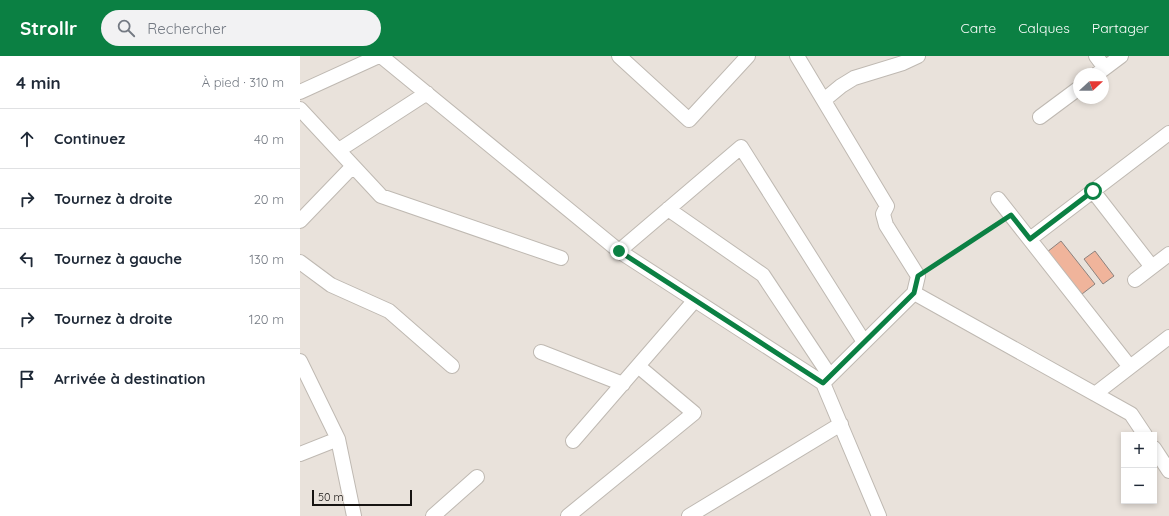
<!DOCTYPE html>
<html lang="fr">
<meta charset="utf-8">
<style>
:root{--surface:#fff;--page:#f2f2f3;--text:#1f2937;--muted:#747a83;--line:#e0e1e3;--accent:#0b8043}
body{margin:0;font-family:Quicksand,sans-serif;background:var(--page);color:var(--text)}
.controls{position:absolute;right:12px;bottom:12px;display:grid;overflow:hidden;border-radius:0px;box-shadow:0 2px 6px #0003}
.controls button{width:36px;height:36px;display:grid;place-items:center;padding:0;border:0;border-bottom:1px solid var(--line);background:var(--surface);color:var(--text);font:20px sans-serif}
.compass{position:absolute;left:773px;top:12px;width:36px;height:36px;border-radius:50%;background:var(--surface);box-shadow:0 2px 6px #0003;rotate:69deg}
.scale{position:absolute;left:12px;bottom:10px;width:100px;box-sizing:border-box;padding-left:4px;border:2px solid #171412;border-top:0;font-size:11px;line-height:14px;white-space:nowrap;color:#171412;-webkit-text-stroke:3px #e9e2db;paint-order:stroke}
.stop{position:absolute;width:12px;height:12px;margin:-9px;border:3px solid #0b8043;border-radius:50%;background:#fff}
.stop.end{background:#0b8043;border-color:#fff;box-shadow:0 1px 4px #0008}
.list{margin:0;padding:0;list-style:none}
h2{display:flex;justify-content:space-between;align-items:center;height:52px;margin:0;padding:0 16px;font-size:17px}
h2 small{font-size:13px;font-weight:400;color:var(--muted)}
.list li{display:grid;grid-template-columns:26px 1fr auto;gap:12px;align-items:center;box-sizing:border-box;height:60px;padding:0 16px;border-top:1px solid var(--line)}
.list b{display:block;font-size:15px;white-space:nowrap}
.list em{font-size:13px;font-style:normal;color:var(--muted)}
.icon{flex:none;width:22px;height:22px;fill:none;stroke:currentColor;stroke-width:2;stroke-linecap:round;stroke-linejoin:round}
.map{position:relative;flex:none;width:869px;height:460px;overflow:hidden}
header{display:flex;align-items:center;gap:24px;box-sizing:border-box;height:56px;padding:0 20px;background:var(--accent);color:#fff}
header strong{font-size:19px}
nav{display:flex;gap:22px;margin-inline-start:auto;font-size:14px}
.search{width:280px;height:36px;background:var(--page);display:flex;align-items:center;gap:10px;box-sizing:border-box;padding:0 14px;border-radius:22px;color:var(--muted);font-size:15px}
main{display:flex}
aside{flex:1;background:var(--surface)}
.map>svg:first-child{display:block}
</style>
<header>
<strong>Strollr</strong>
<div class="search"><svg class="icon" aria-label="search" viewBox="0 0 24 24"><circle cx="10" cy="10" r="6"/><path d="M15 15l6 6"/></svg>Rechercher</div>
<nav><a>Carte</a><a>Calques</a><a>Partager</a></nav>
</header>
<main>
<aside>
<h2>4 min<small>À pied · 310 m</small></h2>
<ul class="list">
<li><svg class="icon" aria-label="ahead" viewBox="0 0 24 24"><path d="M12 20V5M6 11l6-6 6 6"/></svg><div><b>Continuez</b></div><em>40 m</em></li>
<li><svg class="icon" aria-label="right" viewBox="0 0 24 24"><path d="M7 20v-9h11M14 6l5 5-5 5"/></svg><div><b>Tournez à droite</b></div><em>20 m</em></li>
<li><svg class="icon" aria-label="left" viewBox="0 0 24 24"><path d="M17 20v-9H6M10 6l-5 5 5 5"/></svg><div><b>Tournez à gauche</b></div><em>130 m</em></li>
<li><svg class="icon" aria-label="right" viewBox="0 0 24 24"><path d="M7 20v-9h11M14 6l5 5-5 5"/></svg><div><b>Tournez à droite</b></div><em>120 m</em></li>
<li><svg class="icon" aria-label="arrive" viewBox="0 0 24 24"><path d="M6 21V4h12l-3 4 3 4H6"/></svg><div><b>Arrivée à destination</b></div></li>
</ul>
</aside>
<div class="map">
<svg width="869" height="460" viewBox="0 0 869 460">
<rect width="100%" height="100%" fill="#e9e2db"/>
<path fill="#f0b49b" stroke="#8b827e" d="M761,185l34,43 -13,10 -35,-42z
M795,195l19,25 -11,8 -19,-25z"/>
<g fill="none" stroke-linecap="round" stroke-linejoin="round">
<defs>
<path id="minor" d="M81,0l238,195 204,132 56,133
M319,0l70,64 59,-64
M497,0l90,150 -4,8 3,11 32,51 -4,17 -91,90
M796,0l9,12
M797,18l24,-18
M0,36l79,-36
M524,44l17,-14 13,-8 49,-15 15,-7
M0,53l81,87 180,62
M740,61l39,-29
M39,94l88,-57
M793,135l59,76
M698,143l132,168
M368,153l95,66 67,101
M0,165l53,-55
M730,183l139,-106
M319,195l122,-104 123,195
M0,206l31,23 58,26 63,55
M835,224l34,-26
M614,237l217,121 14,21
M241,296l82,32
M0,305l38,78 16,77
M795,338l74,-57
M273,385l122,-141
M854,392l15,23
M0,398l38,-15
M133,460l44,-39
M268,460l126,-103 -56,-47
M389,460l152,-92"/>
</defs>
<use href="#minor" stroke="#bfb9b2" stroke-width="16"/>
<path stroke="#7c7773" stroke-width="2.5" stroke-dasharray="4 2" stroke-linecap="butt" d="M628,214l72,-48"/>
<use href="#minor" stroke="#fff" stroke-width="14"/>
</g>
<g fill="none" stroke-linecap="round" stroke-linejoin="round">
<path stroke="#0b8043" stroke-width="5" d="M319,195l204,132 91,-90 4,-17 93,-61 19,24 63,-48"/>
</g>
</svg>
<div class="controls">
<button>+</button>
<button>−</button>
</div>
<svg class="compass" viewBox="-18 -18 36 36"><path d="M0-13l5 13h-10z" fill="#e53935"/><path d="M0 13l5-13h-10z" fill="#747a83"/></svg>
<div class="scale">50 m</div>
<div class="stop" style="left:793px;top:135px"></div>
<div class="stop end" style="left:319px;top:195px"></div>
</div>
</main>
